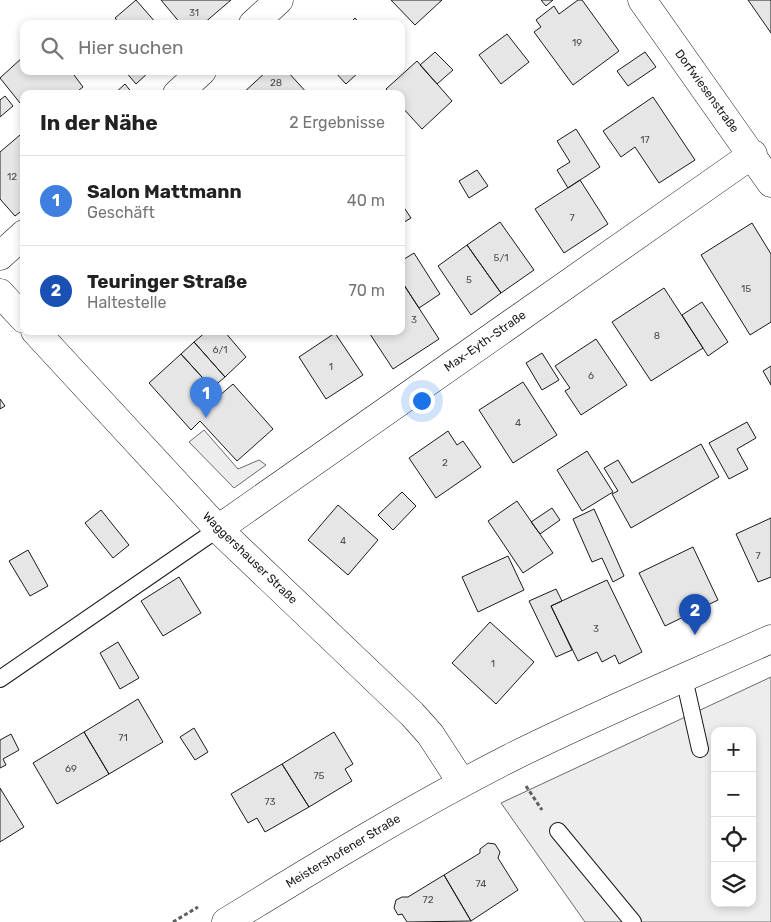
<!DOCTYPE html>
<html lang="de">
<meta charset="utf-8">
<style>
:root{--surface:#fff;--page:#f6f6f6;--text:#222;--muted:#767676;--line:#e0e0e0;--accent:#c62828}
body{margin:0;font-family:Rubik,sans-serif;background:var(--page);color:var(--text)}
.controls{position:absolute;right:15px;bottom:15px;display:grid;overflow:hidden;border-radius:10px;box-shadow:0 2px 8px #0003}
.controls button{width:45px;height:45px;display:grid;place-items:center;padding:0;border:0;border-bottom:1px solid var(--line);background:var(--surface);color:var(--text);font:25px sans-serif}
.you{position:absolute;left:421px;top:400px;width:18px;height:18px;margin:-12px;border:4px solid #fff;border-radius:50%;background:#1a73e8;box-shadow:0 0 0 8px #1a73e833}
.badge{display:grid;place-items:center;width:32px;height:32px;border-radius:50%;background:var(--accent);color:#fff;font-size:16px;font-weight:700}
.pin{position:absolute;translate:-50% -41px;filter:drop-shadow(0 1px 2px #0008)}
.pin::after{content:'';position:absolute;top:26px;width:18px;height:15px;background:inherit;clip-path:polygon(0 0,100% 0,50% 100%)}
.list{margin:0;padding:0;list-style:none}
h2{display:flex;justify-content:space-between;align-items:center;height:65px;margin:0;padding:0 20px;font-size:21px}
h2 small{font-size:16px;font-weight:400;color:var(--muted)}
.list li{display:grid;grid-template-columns:32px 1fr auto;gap:15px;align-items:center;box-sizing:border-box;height:90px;padding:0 20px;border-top:1px solid var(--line)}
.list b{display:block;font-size:19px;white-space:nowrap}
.list p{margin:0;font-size:16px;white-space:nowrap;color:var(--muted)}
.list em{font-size:16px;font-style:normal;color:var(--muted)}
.icon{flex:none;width:28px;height:28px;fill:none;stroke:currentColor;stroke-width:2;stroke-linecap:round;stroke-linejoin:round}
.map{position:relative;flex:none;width:771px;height:922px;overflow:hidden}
.search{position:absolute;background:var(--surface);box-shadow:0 2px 8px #0003;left:20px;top:20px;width:385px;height:55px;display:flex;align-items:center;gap:12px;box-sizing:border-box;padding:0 18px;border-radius:10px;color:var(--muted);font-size:19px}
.panel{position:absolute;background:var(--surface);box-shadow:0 2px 8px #0003;left:20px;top:90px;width:385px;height:245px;border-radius:10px}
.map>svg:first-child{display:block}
</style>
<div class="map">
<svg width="771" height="922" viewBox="0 0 771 922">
<rect width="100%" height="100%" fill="#fff"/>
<path fill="#ededed" stroke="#6a6a6a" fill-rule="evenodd" d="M204,430l34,39 21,-9 7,5 -32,23 -45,-46z
M771,677v245h-186l-84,-119zM715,731h37v172h-37z"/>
<path fill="#e6e6e6" stroke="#1a1a1a" d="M136,0l21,24h-37l-5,-6z
M161,0h70l-28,24h-22z
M391,0h51l-27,25z
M541,0h12l-7,6z
M578,0h4l37,51 -46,34 -39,-53 7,-5 -5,-7 18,-14 5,8z
M748,0h23v33z
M355,18l5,6h-11z
M507,34l22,28 -28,22 -22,-29z
M435,52l18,18 -16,14 -17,-19z
M645,52l11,15 -28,19 -11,-15z
M24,56v15h47l12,16 -9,7h-38l-2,-3 -10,3v6l-4,3 -20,-25z
M417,61l35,40 -30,28 -21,-23v-12h-10l-5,-5z
M125,71h25l-14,13z
M267,71h20l21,23h-66z
M334,71h26l-14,13z
M125,84l8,10h-19z
M5,96l8,10 -13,11v-17z
M653,97l42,63 -36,23 -24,-36 -14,10 -18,-26z
M576,129l24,38 -32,21 -11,-18 13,-8 -13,-21z
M20,135l4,4v70l-9,7 -15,-17v-47z
M477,170l11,16 -19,12 -10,-17z
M580,180l28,44 -44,29 -29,-44z
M401,203l10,15 -10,6z
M500,222l34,48 -33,23 -34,-48z
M752,223l19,31v68l-21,13 -49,-80z
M467,245l34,48 -30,22 -33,-49z
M414,253l26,41 -21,14 -15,-23 -3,2v-26z
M404,285l35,54 -46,30 -25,-38h33v-44z
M664,288l39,60 -52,33 -39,-59z
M702,302l26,40 -20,14 -26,-41z
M207,331h17l22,26 -21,20 -31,-35z
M335,333l28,42 -37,24 -27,-42z
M596,339l31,46 -46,30 -16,-24 5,-3 -15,-22z
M194,342l31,35 -13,11 -31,-34z
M542,353l17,27 -17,10 -16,-27z
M181,354l38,42 14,-12 40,45 -36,32 -37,-40 -9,9 -42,-47z
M771,366v19l-8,-14z
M523,382l34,53 -44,28 -34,-53z
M0,399l5,7 -5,3z
M747,422l9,16 -19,11 11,20 -19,10 -20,-36z
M448,431l9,14 6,-4 18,26 -45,31 -27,-40z
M701,444l18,33 -88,51 -19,-34 6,-3 -14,-23 14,-8 14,23z
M587,451l26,41 -31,19 -25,-41z
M402,492l14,14 -23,24 -15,-15z
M517,501l36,52 -30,20 -35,-52z
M338,505l40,35 -30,35 -40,-35z
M552,508l8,12 -20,14 -9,-12z
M594,509l30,67 -11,6 -11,-24 -10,4 -19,-43z
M101,510l28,35 -16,13 -28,-35z
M771,518v59l-13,5 -22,-48z
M693,547l25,53 -53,26 -26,-53z
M28,550l20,36 -18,10 -21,-35z
M508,556l16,34 -46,22 -16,-35z
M179,577l22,36 -38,23 -22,-35z
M607,580l35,72 -23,12 -4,-9 -13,7 -5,-10 -19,9 -27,-55z
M556,589l6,12 -11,5 21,44 -16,7 -27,-56z
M490,622l44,40 -38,42 -44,-41z
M118,642l21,36 -19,11 -20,-36z
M138,699l25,43 -54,32 -25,-42z
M194,728l14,24 -13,8 -15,-23z
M84,732l25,42 -52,30 -24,-41z
M334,732l19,32 -8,5 7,12 -43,26 -27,-43z
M11,734l8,16 -16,9 3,6 -6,3v-28z
M282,764l27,43 -44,25 -8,-14 -9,5 -17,-29z
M0,788l24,39 -24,15z
M488,843l7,1 5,8 -2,6 20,32 -47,31 -27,-46 36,-22v-4z
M444,875l27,46 -64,1 -5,-8 -4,1 -4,-7 2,-8 6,-3h6z"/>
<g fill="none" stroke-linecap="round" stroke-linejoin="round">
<defs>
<path id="lane" d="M684,678l16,71
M0,679l218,-150
M558,831l75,91"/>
<path id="street" d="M642,0l129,183
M253,24l26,-24
M177,94l25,-23
M0,256l24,-22
M218,529l535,-375"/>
<path id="secondary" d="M0,293l24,26
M35,331l183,198 194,185 18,20 32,49
M226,922c93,-57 186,-114 284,-164 86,-43 174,-80 261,-119"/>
</defs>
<use href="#lane" stroke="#1a1a1a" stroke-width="18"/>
<use href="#street" stroke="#1a1a1a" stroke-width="29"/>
<use href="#secondary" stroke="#1a1a1a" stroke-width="29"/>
<path stroke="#5f5f5f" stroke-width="3" stroke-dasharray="4 2.5" stroke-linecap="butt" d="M526,786l16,24
M173,922l25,-15"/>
<use href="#lane" stroke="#fff" stroke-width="16"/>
<use href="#street" stroke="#fff" stroke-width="28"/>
<use href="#secondary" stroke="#fff" stroke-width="28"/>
</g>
<g text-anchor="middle" stroke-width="4" stroke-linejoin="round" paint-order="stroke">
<g font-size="10" fill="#4d4d4d">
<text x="194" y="16">31</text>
<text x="577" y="46">19</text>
<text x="276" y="86">28</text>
<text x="645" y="143">17</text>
<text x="12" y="180">12</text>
<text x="572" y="221">7</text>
<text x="501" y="261">5/1</text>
<text x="469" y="283">5</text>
<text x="746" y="292">15</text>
<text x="414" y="323">3</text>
<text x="657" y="339">8</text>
<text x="220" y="353">6/1</text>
<text x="331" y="370">1</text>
<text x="591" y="379">6</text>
<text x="518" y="426">4</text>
<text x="445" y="466">2</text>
<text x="343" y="544">4</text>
<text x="758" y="559">7</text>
<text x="596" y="632">3</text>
<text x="493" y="667">1</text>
<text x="123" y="741">71</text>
<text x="71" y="772">69</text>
<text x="319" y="779">75</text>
<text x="270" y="805">73</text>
<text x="481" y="887">74</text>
<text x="428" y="903">72</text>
</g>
<g font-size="12" fill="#1a1a1a" stroke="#fff">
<text transform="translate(707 91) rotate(54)" y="4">Dorfwiesenstraße</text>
<text transform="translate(485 341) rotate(-35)" y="4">Max-Eyth-Straße</text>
<text transform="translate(250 558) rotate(44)" y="4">Waggershauser Straße</text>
<text transform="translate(343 851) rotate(-31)" y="4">Meistershofener Straße</text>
</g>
</g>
</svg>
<div class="controls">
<button>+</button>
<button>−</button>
<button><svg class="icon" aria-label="locate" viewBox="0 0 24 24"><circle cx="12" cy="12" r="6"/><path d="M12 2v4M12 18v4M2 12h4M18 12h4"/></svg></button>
<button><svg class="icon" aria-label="layers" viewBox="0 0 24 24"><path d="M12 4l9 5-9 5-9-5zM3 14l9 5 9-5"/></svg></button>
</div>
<div class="you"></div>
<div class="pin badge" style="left:206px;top:418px;background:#3f7fe0">1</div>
<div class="pin badge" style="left:695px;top:635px;background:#1a4fb4">2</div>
<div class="search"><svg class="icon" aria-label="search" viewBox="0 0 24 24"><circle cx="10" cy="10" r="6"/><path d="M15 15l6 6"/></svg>Hier suchen</div>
<section class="panel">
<h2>In der Nähe<small>2 Ergebnisse</small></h2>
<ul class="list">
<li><span class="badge" style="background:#3f7fe0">1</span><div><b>Salon Mattmann</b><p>Geschäft</p></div><em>40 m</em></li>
<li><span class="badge" style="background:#1a4fb4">2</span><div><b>Teuringer Straße</b><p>Haltestelle</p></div><em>70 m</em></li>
</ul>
</section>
</div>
